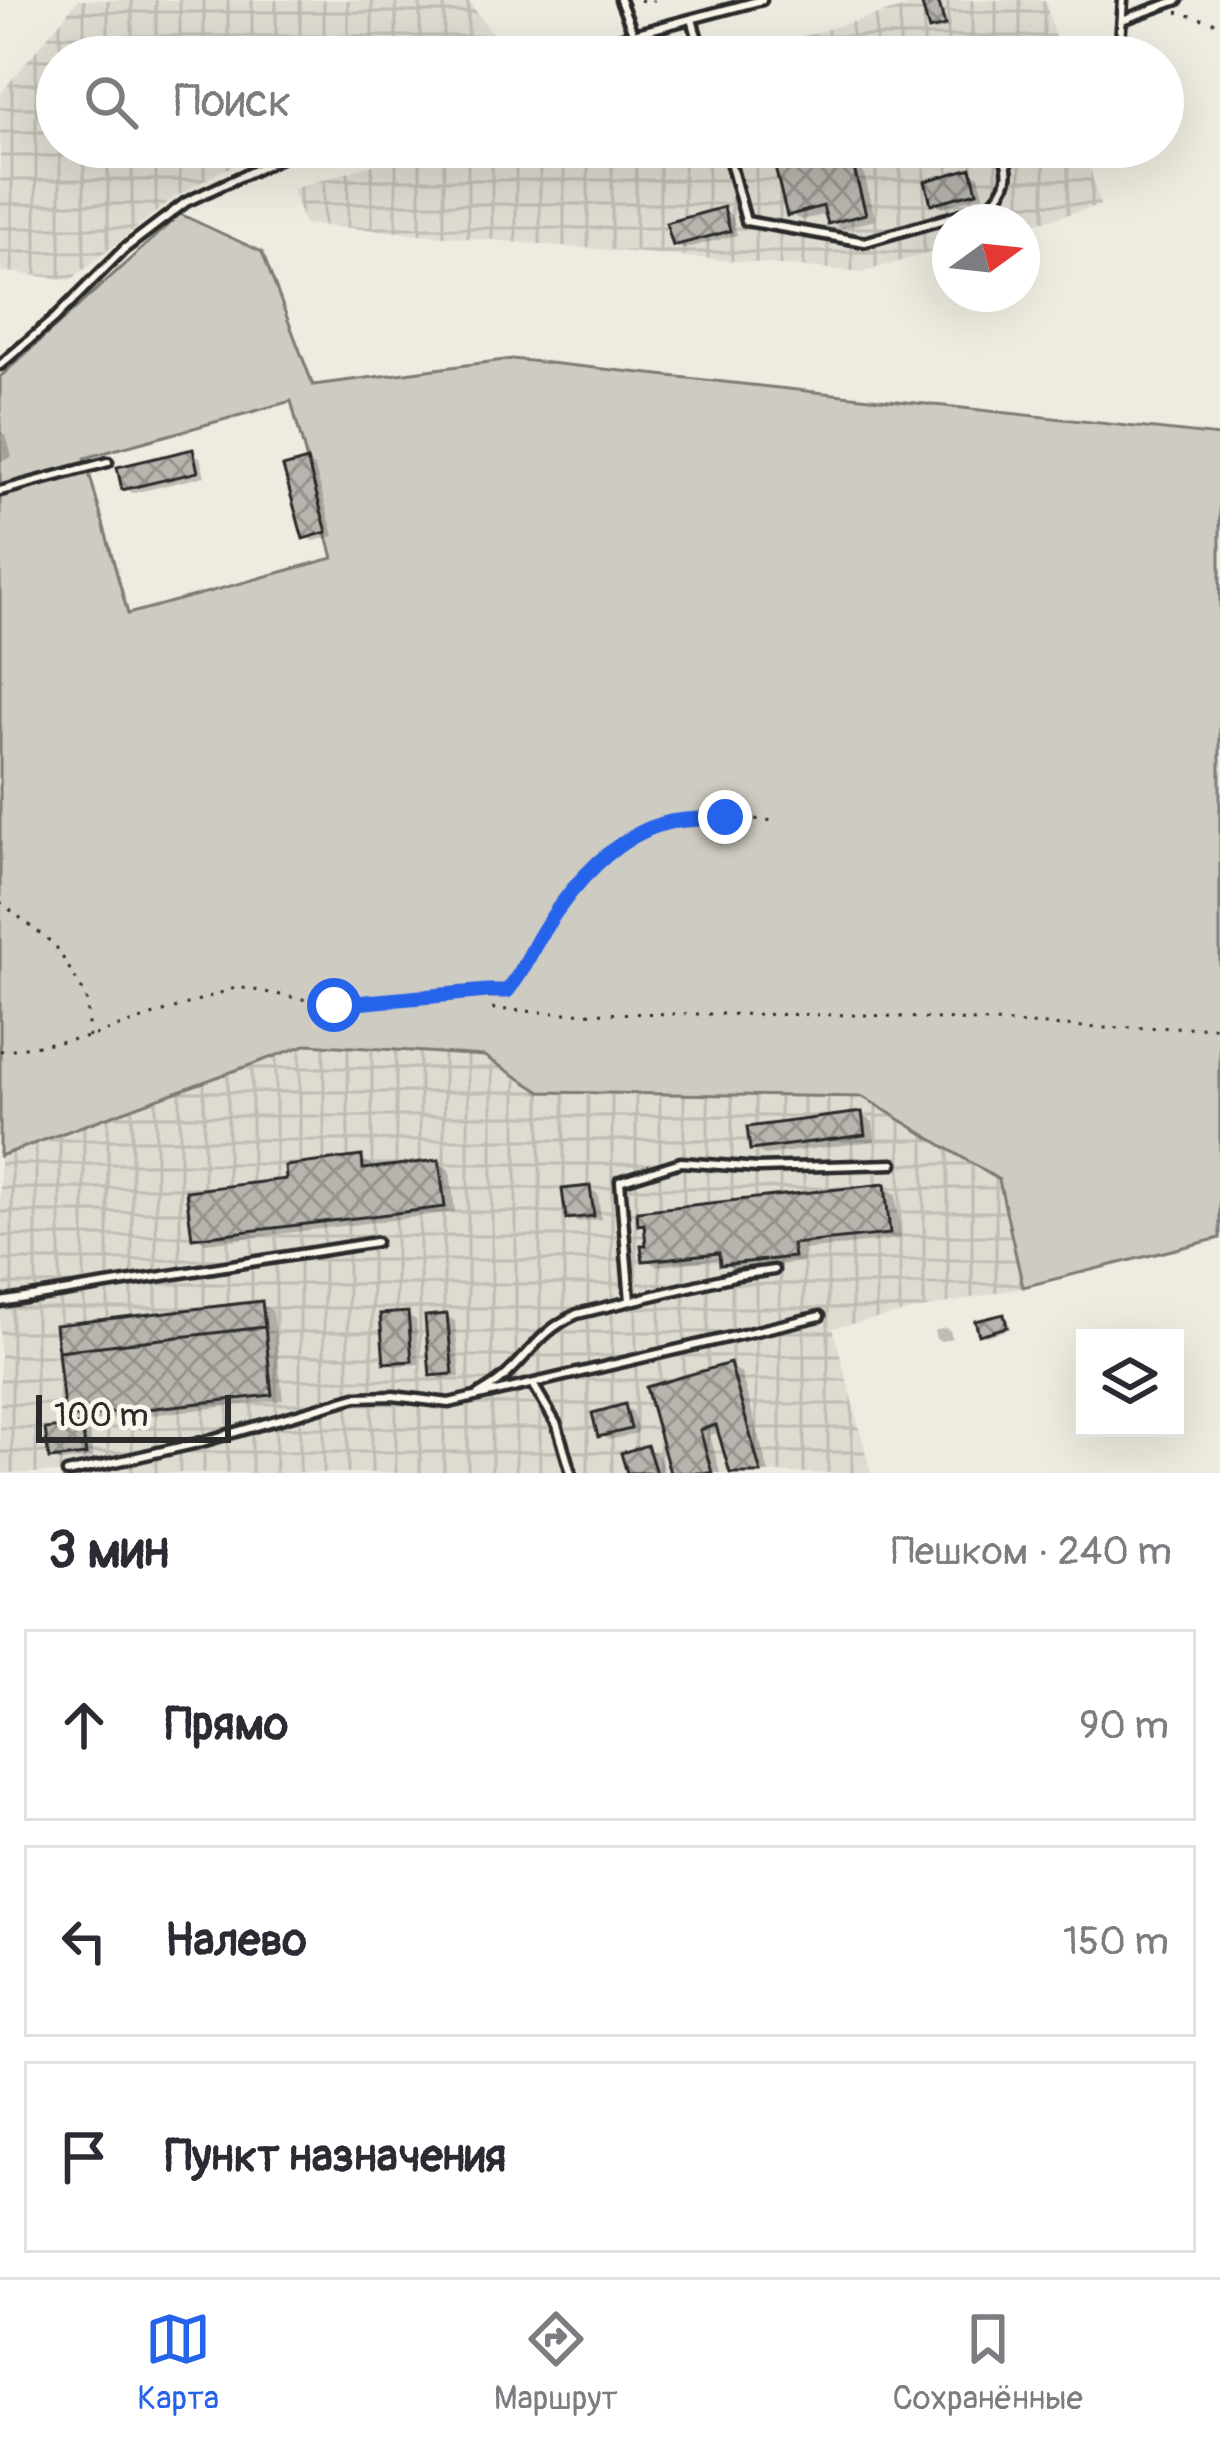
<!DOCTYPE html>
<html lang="ru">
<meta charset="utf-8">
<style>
:root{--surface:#fff;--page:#f2f2f3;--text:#2b2b33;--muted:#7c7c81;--line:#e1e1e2;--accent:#2563eb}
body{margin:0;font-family:Pangolin,sans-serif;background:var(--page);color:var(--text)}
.controls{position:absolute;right:36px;bottom:36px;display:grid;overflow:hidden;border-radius:0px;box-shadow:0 12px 48px #0002}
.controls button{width:108px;height:108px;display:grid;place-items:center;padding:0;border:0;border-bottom:3px solid var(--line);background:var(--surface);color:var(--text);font:60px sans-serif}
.compass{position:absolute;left:932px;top:204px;width:108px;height:108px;border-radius:50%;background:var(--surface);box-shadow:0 12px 48px #0002;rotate:75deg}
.scale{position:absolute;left:36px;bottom:30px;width:195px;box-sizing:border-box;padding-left:12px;border:6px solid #2b2b2b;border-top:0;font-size:33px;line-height:42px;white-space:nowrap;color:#2b2b2b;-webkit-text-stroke:9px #fbf7ec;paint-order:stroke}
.stop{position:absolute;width:36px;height:36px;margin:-27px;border:9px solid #2563eb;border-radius:50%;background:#fff}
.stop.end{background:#2563eb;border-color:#fff;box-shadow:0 3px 12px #0008}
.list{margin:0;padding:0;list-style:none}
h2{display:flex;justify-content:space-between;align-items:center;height:156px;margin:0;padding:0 48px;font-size:51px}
h2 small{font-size:39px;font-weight:400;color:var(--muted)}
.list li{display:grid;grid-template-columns:78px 1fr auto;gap:36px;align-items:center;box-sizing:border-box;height:192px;margin:0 24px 24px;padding:0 24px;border:3px solid var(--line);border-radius:0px}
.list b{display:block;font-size:45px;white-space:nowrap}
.list em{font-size:39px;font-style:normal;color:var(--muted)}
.icon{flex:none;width:66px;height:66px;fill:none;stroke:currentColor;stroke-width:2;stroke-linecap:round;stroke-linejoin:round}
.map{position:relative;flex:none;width:1220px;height:1473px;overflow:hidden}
.search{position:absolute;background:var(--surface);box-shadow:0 12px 48px #0002;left:36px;right:36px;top:36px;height:132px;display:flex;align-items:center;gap:30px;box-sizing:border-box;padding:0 42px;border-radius:66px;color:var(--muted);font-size:45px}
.sheet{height:804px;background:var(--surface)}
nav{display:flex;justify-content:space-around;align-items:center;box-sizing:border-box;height:168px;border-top:3px solid var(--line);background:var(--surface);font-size:33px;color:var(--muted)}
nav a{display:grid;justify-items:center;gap:6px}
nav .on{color:var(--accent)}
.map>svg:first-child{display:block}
</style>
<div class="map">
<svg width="1220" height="1473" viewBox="0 0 1220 1473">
<defs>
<pattern id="industrial-grid" width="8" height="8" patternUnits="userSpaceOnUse" patternTransform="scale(3)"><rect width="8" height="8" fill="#dedbd1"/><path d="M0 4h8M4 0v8" fill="none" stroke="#bfbcb4"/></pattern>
<pattern id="building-cross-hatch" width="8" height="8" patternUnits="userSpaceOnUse" patternTransform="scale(3)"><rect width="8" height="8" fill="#b8b5ae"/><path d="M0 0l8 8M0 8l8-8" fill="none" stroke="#96938e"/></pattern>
</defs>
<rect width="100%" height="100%" fill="#eeebe0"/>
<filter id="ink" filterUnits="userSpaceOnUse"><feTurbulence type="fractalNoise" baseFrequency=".00833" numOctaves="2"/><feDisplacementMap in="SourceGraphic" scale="24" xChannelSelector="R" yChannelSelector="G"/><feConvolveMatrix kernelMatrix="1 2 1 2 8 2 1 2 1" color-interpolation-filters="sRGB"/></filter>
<g filter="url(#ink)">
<path fill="url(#industrial-grid)" d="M78,0h390l37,52 -14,5h-434v90h218l-56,25 -47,27 -101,81 -71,-9v-177z
M930,0h115l15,57h-330z
M432,147h652l16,58 -78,22v-5h-72v25l-87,25 -559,-48 -12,-35z
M308,1044l176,12 58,36 321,5 136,83 24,107 -190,41 38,145h-871v-317z"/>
<path fill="#cecbc2" stroke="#7c7b76" stroke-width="3" fill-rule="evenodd" d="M180,214l82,38 51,133 199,-26 708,77v802l-197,49 -24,-107 -136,-83 -322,-5 -57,-36 -176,-12 -308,112v-779zM291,401l42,157 -205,56 -43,-156z"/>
<path fill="#0003" d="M937,3l5,3 6,22 -12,3 -5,-3z
M938,45l5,3 2,9h-25l-1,-6z
M773,147h184l-94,24 13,49 -34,8 -12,-6 -2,-8 -26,6 -12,-6z
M970,172l9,4 5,19 -42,12 -8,-5z
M724,211l8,4 5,20 -54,14 -8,-5z
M0,431l6,4 6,22 -12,5z
M192,452l8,5 5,19 -72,17 -8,-5z
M307,463l8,5 19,68 -20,5 -8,-4z
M861,1115l12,7 2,19 -111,14 -11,-7z
M361,1159l12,7v5l65,-8 12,7 5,42 -249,31 -11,-7 94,-55z
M884,1187l12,7 5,45 -98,11 1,12 -70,8 -11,-7 -1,-4 -65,7 -12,-7 5,-12 -2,-21 -7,-3z
M589,1189l9,5 3,25 -24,3 -8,-5z
M261,1305l12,6 10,89 -203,23 -12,-7z
M408,1315l8,5 3,44 -24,2 -8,-5z
M447,1317l8,4 5,56 -19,2 -8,-5z
M1003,1317l5,3 2,9 -24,7 -5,-3z
M945,1328l5,3 2,7 -11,3 -5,-2 -2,-8z
M730,1367l11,6 28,100h-36l-12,-41 -11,3 10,38h-47z
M625,1407l8,5 5,21 -29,7 -8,-5z
M82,1428l8,5 3,25 -33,4 -9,-5z
M647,1448l12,7 5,18h-34z"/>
<path fill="url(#building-cross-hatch)" stroke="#2b2b2b" stroke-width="3" d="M938,0l7,26 -16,4 -7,-25z
M770,147h154l-71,18 13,49 -38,10 -5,-18 -36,10z
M971,168l6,24 -46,12 -6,-23z
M724,207l6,24 -57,15 -7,-23z
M193,449l5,23 -76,18 -5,-23z
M307,460l20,72 -24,7 -20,-72z
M862,1112l3,23 -115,15 -3,-23z
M362,1156l1,13 76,-9 6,47 -253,31 -6,-47 100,-12 -1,-13z
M885,1184l5,50 -98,10 2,13 -74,8 -1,-12 -76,8 -2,-16h5l-2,-21 -6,1 -1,-14z
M590,1186l4,30 -28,3 -4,-30z
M262,1301l3,26 -207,24 -3,-26z
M408,1312l4,49 -28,2 -4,-49z
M447,1314l6,60 -23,2 -5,-60z
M1004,1314l3,13 -28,8 -4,-14z
M265,1327l7,68 -207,23 -7,-67z
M730,1363l31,110h-31l-14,-48 -16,5 12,43h-42l-24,-86z
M625,1404l6,25 -33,8 -6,-24z
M82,1425l4,30 -37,4 -4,-30z
M647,1445l9,28h-29l-6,-20z"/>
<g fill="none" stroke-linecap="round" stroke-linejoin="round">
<defs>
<path id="service" d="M620,0l13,33
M692,19l11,38
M1122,20l56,-20
M547,57l215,-57
M1119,57l4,-57
M726,147l20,74 119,21 124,-36c20,-19 24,-34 11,-59
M0,365l55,-47 69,-69 62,-47 118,-55
M0,491l108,-29
M630,1301l-10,-120 61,-19 77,6 135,-4
M0,1302l376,-60
M533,1384l24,41 14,48
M478,1395c8,-5 17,-10 25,-17 29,-25 35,-46 74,-64l161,-39 36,-5
M67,1473l131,-30 158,-46 37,-1 56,7 371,-87"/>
</defs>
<use href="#service" stroke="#2b2b2b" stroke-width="15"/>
<path stroke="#2b2b2b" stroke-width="3" stroke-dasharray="3 9" stroke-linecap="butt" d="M640,0l8,2 8,-2
M1177,12l43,12
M0,902l55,43 31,51 3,41
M487,991h20l17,-20 18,-39 26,-36 45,-49 54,-24 58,-6 52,4
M0,1051l89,-14 149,-50 96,18 153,-14 7,18 60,4 313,2 233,13 120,-1"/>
<use href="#service" stroke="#fbf7ec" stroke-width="6"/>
</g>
</g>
<g fill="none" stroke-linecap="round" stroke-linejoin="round" filter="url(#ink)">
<path stroke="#2563eb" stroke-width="15" d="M334,1005l153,-14h20c19,-22 23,-40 38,-63 28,-44 71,-94 125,-106 18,-3 37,-3 55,-5"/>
</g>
</svg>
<div class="controls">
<button><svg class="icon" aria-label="layers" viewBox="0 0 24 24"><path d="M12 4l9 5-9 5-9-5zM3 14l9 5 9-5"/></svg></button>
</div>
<svg class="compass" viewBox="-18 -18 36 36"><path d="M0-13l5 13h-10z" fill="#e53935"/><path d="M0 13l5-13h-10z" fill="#7c7c81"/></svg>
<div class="scale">100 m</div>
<div class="stop" style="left:334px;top:1005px"></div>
<div class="stop end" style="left:725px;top:817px"></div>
<div class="search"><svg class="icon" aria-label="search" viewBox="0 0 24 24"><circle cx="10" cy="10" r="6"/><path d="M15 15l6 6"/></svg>Поиск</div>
</div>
<section class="sheet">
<h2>3 мин<small>Пешком · 240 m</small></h2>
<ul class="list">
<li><svg class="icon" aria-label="ahead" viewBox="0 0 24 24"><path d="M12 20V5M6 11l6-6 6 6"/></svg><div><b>Прямо</b></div><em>90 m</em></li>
<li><svg class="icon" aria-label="left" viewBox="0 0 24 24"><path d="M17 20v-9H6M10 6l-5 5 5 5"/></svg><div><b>Налево</b></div><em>150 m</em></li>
<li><svg class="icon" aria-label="arrive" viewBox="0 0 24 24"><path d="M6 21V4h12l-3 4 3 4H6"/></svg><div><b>Пункт назначения</b></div></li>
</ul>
</section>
<nav>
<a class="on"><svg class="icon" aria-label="map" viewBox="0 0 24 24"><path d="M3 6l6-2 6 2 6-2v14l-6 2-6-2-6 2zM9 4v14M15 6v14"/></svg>Карта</a>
<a><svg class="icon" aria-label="directions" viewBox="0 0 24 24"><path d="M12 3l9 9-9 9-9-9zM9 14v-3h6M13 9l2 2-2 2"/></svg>Маршрут</a>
<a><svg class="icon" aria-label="saved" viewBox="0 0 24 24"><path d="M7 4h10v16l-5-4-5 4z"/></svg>Сохранённые</a>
</nav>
